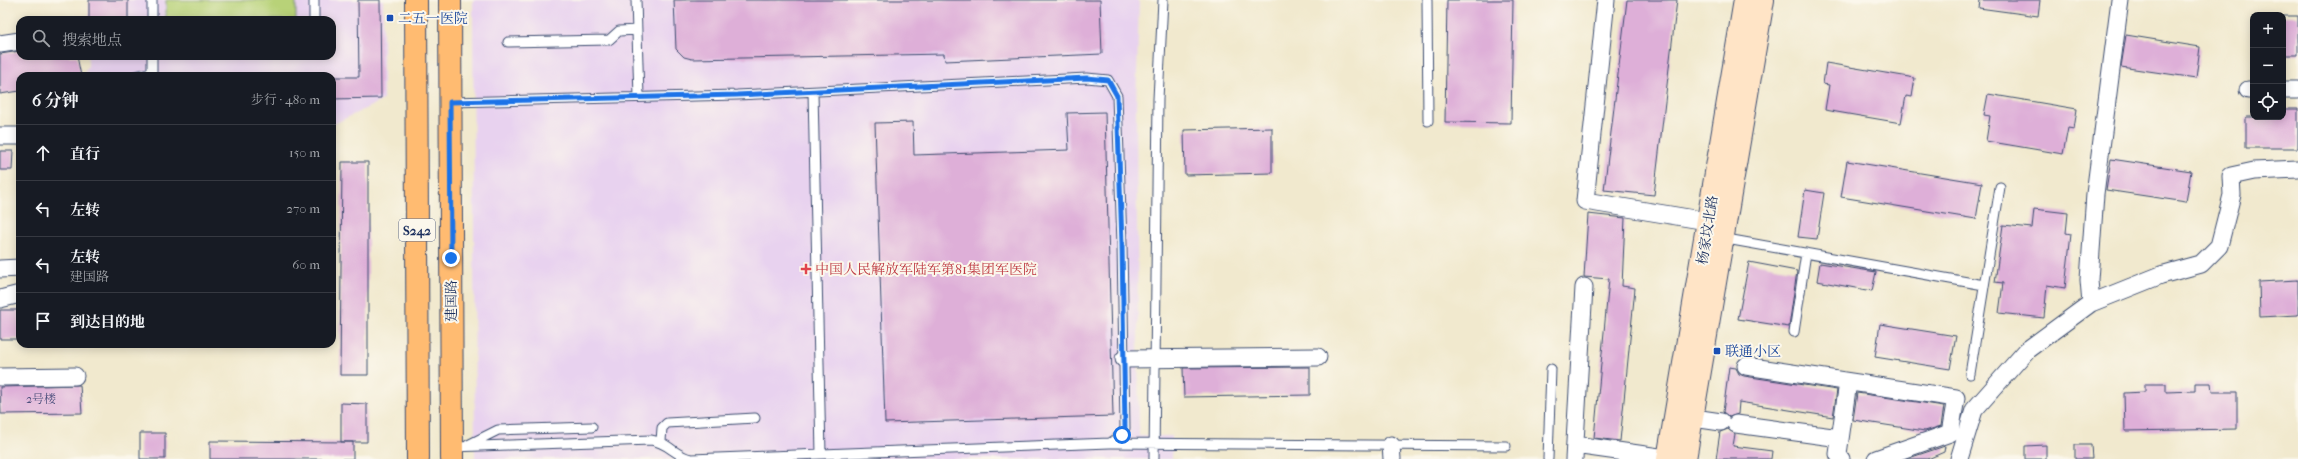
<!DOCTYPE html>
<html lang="zh">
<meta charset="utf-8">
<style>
:root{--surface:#171b24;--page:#20242c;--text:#f1f3f6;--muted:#9ea1a6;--line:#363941}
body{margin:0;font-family:"IM FELL French Canon","Noto Serif SC",serif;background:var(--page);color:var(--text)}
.controls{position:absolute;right:12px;top:12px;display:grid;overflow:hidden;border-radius:8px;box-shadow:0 2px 10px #0003}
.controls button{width:36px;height:36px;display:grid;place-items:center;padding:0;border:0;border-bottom:1px solid var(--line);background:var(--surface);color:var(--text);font:20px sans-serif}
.stop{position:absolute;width:12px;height:12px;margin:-9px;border:3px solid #1a73e8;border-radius:50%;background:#fff}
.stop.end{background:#1a73e8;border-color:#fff;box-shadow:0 1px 4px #0008}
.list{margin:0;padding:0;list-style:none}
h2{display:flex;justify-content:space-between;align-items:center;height:52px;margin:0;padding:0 16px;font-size:17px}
h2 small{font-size:13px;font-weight:400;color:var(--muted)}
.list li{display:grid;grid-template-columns:26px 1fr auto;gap:12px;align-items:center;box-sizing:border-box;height:56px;padding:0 16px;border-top:1px solid var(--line)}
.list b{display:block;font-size:15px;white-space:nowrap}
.list p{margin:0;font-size:13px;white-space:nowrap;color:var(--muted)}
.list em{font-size:13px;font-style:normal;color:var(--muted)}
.icon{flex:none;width:22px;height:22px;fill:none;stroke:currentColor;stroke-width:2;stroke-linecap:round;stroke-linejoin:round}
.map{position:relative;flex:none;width:2298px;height:459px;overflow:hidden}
.search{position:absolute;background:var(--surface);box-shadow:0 2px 10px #0003;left:16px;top:16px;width:320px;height:44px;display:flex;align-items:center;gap:10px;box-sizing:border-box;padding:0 14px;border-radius:12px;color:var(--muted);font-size:15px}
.panel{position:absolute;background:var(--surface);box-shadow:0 2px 10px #0003;left:16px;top:72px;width:320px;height:276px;border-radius:12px}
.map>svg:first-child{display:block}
</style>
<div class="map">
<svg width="2298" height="459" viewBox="0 0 2298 459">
<rect width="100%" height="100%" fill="#fbf7ec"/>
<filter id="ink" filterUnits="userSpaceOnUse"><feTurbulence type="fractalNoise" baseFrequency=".025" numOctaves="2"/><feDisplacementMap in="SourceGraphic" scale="8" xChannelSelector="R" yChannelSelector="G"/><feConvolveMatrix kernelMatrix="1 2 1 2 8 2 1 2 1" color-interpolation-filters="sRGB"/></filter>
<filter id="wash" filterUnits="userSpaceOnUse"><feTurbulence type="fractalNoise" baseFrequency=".012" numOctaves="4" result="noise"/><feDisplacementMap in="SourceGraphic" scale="16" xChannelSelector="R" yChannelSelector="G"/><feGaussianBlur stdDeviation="0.9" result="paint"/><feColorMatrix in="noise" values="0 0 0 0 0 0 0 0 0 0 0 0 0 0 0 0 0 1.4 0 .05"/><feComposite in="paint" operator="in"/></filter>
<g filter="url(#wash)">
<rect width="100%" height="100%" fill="#f1e9ce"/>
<path fill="#e8d2ef" d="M89,0h294v100l-51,25v-49h-249l5,-10v-10h244v-36h-243z
M473,0h666l-3,112 3,324h33v23h-697z"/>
<path fill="#b8d278" stroke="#6a806b" d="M166,0h130v20h-130z"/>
<g id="blocks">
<path fill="#deafd8" d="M89,0h39v20h-39z
M358,0h22l1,98 -49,1v-22h27z
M674,0h426l2,54 -157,7 -1,-7 -252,5 -8,-2 -8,-8z
M1447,0h66l-2,123 -66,-1z
M1627,0h50l-23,195 -50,-5z
M1980,0h60l-2,16 -59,-8z
M2283,16h15v39h-15z
M2126,35l74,12 -4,31 -75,-11z
M20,51v5h57l4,20h-61v15l-20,3v-40z
M1826,63l89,15 -3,19 -6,-1 -5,27 -76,-13 4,-25 -6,-1z
M1988,94l89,15 -3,20 -6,-1 -5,26 -77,-13 4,-25 -6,-1z
M2283,109h15v39h-52v-31h37z
M1105,112l8,304 -228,7 -10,-300 38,-1 1,33 155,-5 -2,-37z
M1272,128v45l-87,2 -1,-45z
M0,151h13l-1,19h-12z
M2111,159l80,12 -5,31 -80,-12z
M1847,161l135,22 -6,36 -135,-22z
M342,162h26v213h-28z
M1805,190l19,3 -7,46 -19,-2z
M2034,209l34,4 -2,20 5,1 -6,54 -18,-3 -3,33 -45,-5 4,-30 -8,-1 8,-57 29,3z
M1588,214l37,4 -3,68 13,2 -15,153 -26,-3 15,-159 -25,-2z
M1749,262l48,9 -8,56 -51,-8z
M1820,263l56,9 -4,19 -55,-10z
M2298,280v35l-38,2 -1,-35z
M0,310h20v29h-20z
M1880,324l76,12 -6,33 -75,-12z
M1310,367v28l-126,2 -1,-29z
M1729,367l7,1 3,6 5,2 93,14 -4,27 -94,-15 -1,12 -9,3 -6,-5z
M2195,383h16l1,9h25v37l-112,2 -1,-38 21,-1v-8h21v8l29,-1z
M80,385l2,28 -81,1 -1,-27z
M1857,393l87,13 -3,20 -16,5 -72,-11z
M341,403l26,1v38h-26z
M1728,429l7,5 -2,12 39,5 -1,8h-55l4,-27z
M140,433h25v26h-25z
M210,441l143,1v17h-143z
M2046,445v14h-21v-13z
M2075,445h16l1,14h-17z
M1945,446l-1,6 -16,7h-22z"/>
</g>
</g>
<g filter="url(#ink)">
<use href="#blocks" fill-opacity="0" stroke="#3b4b6f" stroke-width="1"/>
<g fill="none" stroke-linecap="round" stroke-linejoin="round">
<defs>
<path id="lane" d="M152,0v20
M314,0v20
M636,0l3,97
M1427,0l1,121
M508,42l101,-2 10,-9 18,-1
M135,76l17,-4v-16
M813,92l8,362
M450,102l287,-7 350,-17 21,2 9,16 5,148 3,184 -3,7 -12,8 -419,16c-16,-3 -23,-17 -40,-19l-199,7
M1721,238l263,47
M1794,332l12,-79
M1970,374l30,-187
M661,441l1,-13 5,-5 88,-5
M1112,443l394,3
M468,445l30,-15 94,-3
M1154,459l4,-360 5,-99
M1548,459l3,-90"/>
<path id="street" d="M1606,0l-21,201 134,22
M0,44l20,-3
M2248,90h5
M2283,90h15
M0,136h20
M0,269l20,-1
M0,299l20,-5
M2091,303l-2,-23 6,-86 25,-194
M1124,359l194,-2
M1746,366l210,32 -6,35 -74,26
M0,377l75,-1
M1680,416l41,6
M1736,424l104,14
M1391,445l1,14
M1575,445l98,14
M1574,459l10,-172
M1841,459l-3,-5 10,-72
M1959,459l15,-49 53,-60 64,-47 70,-28 40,-11 18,-18 13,-51 -1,-19 23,-5 44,-2"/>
<path id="secondary" d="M1668,459l77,-459
M1685,459l78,-459"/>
<path id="primary" d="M416,0l2,459
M450,0l2,459"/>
</defs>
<use href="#lane" stroke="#3b4b6f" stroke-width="11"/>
<use href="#street" stroke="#3b4b6f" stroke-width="19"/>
<use href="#secondary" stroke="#3b4b6f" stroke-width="24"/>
<use href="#primary" stroke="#3b4b6f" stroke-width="24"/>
<use href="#lane" stroke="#fff" stroke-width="9"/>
<use href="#street" stroke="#fff" stroke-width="17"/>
<use href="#secondary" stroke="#ffe4c6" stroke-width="22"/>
<use href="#primary" stroke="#ffbb71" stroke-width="22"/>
</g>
</g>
<g fill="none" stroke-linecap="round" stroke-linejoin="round" filter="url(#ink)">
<path stroke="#1a73e8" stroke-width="5" d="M451,258l-1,-156 287,-7 350,-17 21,2 9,16 5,148 3,184 -3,7"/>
</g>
<g fill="#1a4fb4" stroke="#fbf7ec" stroke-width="1.5">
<rect x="386" y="14" width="8" height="8" rx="2"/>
<rect x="1713" y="347" width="8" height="8" rx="2"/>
</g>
<path fill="#e0444e" stroke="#fbf7ec" stroke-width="1.5" d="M804 263h4v4h4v4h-4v4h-4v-4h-4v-4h4z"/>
<g text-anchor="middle" stroke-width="4" stroke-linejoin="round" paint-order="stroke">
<g font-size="12" fill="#4c4f7c">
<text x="41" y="403">2号楼</text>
</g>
<rect fill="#fbf7ec" stroke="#5e6b89" stroke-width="1" x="399" y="219" width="36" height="22" rx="3"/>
<g font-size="13" font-weight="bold" fill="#1b2f5e">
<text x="417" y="235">S242</text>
</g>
<g font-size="14" fill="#164399" stroke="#fbf7ec" text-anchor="start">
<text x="398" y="23">二五一医院</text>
<text x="1725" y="356">联通小区</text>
</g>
<g font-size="14" fill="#1b2f5e" stroke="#fbf7ec">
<text transform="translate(1707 230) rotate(-81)" y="5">杨家坟北路</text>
<text transform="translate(451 301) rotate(-90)" y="5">建国路</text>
</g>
<g font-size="14" fill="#be3a42" stroke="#fbf7ec" text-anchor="start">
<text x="815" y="274">中国人民解放军陆军第81集团军医院</text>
</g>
</g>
</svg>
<div class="controls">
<button>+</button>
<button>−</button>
<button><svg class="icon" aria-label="locate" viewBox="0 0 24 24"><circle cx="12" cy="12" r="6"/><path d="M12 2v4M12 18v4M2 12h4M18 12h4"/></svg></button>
</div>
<div class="stop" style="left:1122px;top:435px"></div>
<div class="stop end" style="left:451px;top:258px"></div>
<div class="search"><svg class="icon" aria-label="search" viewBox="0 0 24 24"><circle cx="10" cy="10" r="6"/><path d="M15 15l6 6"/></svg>搜索地点</div>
<section class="panel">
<h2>6 分钟<small>步行 · 480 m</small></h2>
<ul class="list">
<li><svg class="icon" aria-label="ahead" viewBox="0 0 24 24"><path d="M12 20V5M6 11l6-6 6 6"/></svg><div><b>直行</b></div><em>150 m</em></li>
<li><svg class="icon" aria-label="left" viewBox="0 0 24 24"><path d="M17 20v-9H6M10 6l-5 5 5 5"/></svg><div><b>左转</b></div><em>270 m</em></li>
<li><svg class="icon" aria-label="left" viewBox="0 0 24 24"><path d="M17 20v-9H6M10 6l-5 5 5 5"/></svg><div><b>左转</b><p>建国路</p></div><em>60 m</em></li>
<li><svg class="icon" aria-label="arrive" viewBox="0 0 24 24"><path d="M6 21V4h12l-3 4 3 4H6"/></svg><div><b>到达目的地</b></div></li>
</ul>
</section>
</div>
